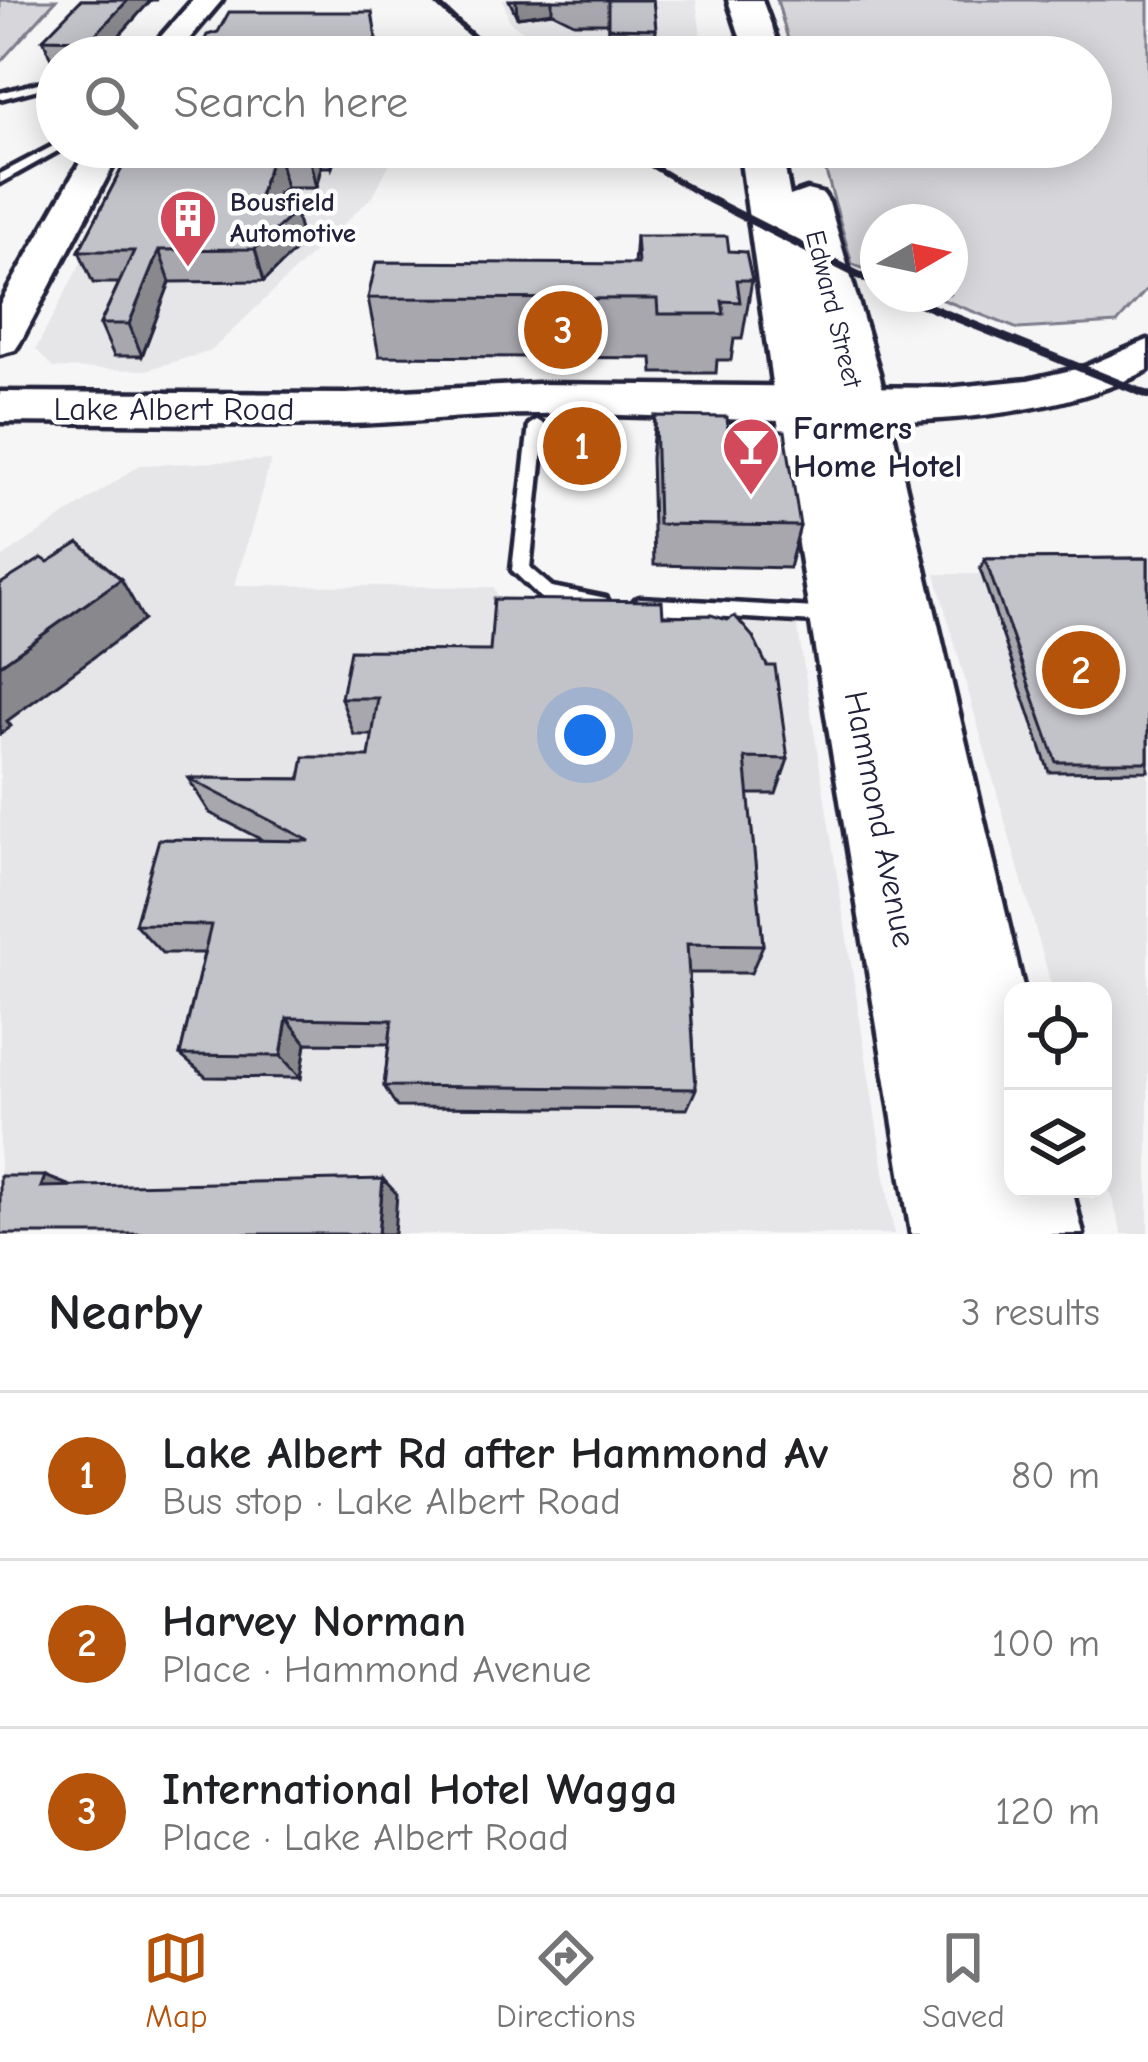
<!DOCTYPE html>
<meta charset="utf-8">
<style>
:root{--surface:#fff;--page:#f6f6f6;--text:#202124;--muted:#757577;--line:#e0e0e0;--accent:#b45309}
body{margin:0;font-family:"Comic Neue",sans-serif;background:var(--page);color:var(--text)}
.controls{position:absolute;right:36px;bottom:36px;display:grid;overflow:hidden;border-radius:24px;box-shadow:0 6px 30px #0003}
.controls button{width:108px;height:108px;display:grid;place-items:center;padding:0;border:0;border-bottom:3px solid var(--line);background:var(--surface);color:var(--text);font:60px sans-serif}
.compass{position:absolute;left:860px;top:204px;width:108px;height:108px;border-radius:50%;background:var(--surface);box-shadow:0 6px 30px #0003;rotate:81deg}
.you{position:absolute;left:585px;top:735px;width:42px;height:42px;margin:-30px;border:9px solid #fff;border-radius:50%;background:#1a73e8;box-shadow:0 0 0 18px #1a73e833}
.badge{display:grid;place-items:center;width:78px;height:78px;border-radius:50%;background:var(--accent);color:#fff;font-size:39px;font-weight:700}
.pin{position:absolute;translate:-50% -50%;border:6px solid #fff;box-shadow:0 3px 12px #0006}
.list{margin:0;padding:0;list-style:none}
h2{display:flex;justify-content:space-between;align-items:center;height:156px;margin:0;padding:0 48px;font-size:51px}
h2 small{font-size:39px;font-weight:400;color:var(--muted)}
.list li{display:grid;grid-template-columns:78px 1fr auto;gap:36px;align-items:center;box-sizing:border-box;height:168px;padding:0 48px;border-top:3px solid var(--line)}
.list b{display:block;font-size:45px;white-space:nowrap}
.list p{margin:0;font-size:39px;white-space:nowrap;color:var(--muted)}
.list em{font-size:39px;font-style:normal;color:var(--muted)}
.icon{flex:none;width:66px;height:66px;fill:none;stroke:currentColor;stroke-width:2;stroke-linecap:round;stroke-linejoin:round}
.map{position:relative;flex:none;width:1148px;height:1234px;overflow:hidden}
.search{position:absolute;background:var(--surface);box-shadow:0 6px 30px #0003;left:36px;right:36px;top:36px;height:132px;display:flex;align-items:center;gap:30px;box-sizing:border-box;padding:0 42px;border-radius:66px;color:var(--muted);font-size:45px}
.sheet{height:660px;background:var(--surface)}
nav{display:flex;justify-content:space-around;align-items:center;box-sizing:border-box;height:168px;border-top:3px solid var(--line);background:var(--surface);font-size:33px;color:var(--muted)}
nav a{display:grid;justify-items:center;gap:6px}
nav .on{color:var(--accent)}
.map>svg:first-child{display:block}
</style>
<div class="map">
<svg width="1148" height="1234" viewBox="0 0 1148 1234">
<rect width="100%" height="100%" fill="#f6f6f7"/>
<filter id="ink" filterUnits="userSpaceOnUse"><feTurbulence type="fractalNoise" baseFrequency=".00833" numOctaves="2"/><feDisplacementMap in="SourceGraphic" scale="24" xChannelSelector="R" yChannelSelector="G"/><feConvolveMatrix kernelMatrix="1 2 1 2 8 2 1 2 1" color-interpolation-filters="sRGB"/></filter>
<g filter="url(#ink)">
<path fill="#e6e6e9" d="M503,0h193l8,57h-147l-48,-36z
M141,147h257l-25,49 -162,155 -65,19 -93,-2 -17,-19z
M271,460l-36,125 259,2 14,39 289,-3 97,611h-894v-675l140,-94z
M935,574h213v660h-26l-19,-67v-176h-50z"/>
<path fill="#d7d7db" stroke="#7c7c8b" stroke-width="3" d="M0,0h56l-56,62z
M777,0h371v288l-31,35 -99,6 -90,-35h22v-72h-72v52l-26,-10 -33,-117h272v-90h-298z"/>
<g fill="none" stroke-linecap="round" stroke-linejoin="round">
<defs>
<path id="lane" d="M57,78v6l-57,15v-6z
M57,144v3h6l-2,2 -61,34v-9z
M537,420l8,5 -15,143 22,19 54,11 3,5 -3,5 -6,2 -59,-12 -29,-28 17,-145z
M640,598l194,11 6,2 3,5 -3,5 -6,2 -194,-11 -6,-2 -3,-5 3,-5z"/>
<path id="secondary" d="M193,0h29l-48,57h-31z
M89,147h34l-102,194 -6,9 -15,4v-50z
M1148,340v30c-161,83 -431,41 -611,44 -64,0 -128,9 -191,10 -115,2 -231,-2 -346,-2v-30l346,2 191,-10 409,4 82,-8 57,-13z"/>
<path id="highway" d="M728,0h34l21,57h-36z
M739,147h42l9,49 17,-6 16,4 6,9 50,170 145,618h-11v198h59l11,45h-172l-136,-830z"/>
</defs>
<use href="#lane" stroke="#22223b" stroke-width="9"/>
<use href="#secondary" stroke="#22223b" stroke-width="9"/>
<use href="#highway" stroke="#22223b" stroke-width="9"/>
<use href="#lane" fill="#fff" fill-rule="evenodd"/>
<use href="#secondary" fill="#fff" fill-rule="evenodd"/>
<use href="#highway" fill="#fff" fill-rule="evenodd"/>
<path stroke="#22223b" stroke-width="6" d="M433,0l63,57
M621,147l87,52"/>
<path stroke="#22223b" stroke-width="8" d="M703,196l175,89
M897,294l251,101"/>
</g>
<path fill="#a7a7ad" stroke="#22223b" stroke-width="3" d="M81,0h77h-7l-51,57h-43v2h-6l-8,-20z
M509,0h144l3,29 -1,28h-48l1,-34h-34l-22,-11 -35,5z
M133,147h206l-7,20h-11l-5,21h-30l-8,5 -6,19h23l8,31 -39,38 -94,1 -28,74h-28l-14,-32 19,-41h-26l-14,-32z
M636,236l116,44 -10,59h-8l-3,21h-14l-1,13h-63l-1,-15 -273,-2 -11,-58 266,-34z
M655,416l73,14 72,96 -11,42 -135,-3 -3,-107z
M1148,558v213l-99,1 -69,-203 5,-10z
M663,616l125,143 -12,35h-28l15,151 -12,28h-62l7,116 -9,20 -290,-2 -13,-21 5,-42 -83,-1 -5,35 -95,-1 -26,-22 24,-102h-42l-27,-29 127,-84 -52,-27 -22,-35 112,1 69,-22 4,-22h-19l-13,-37 149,-47z"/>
<path fill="#88888d" stroke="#22223b" stroke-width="3" d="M128,0h23l-51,57h-4l-6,-17z
M516,0h36v12l-35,5z
M376,37l3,20h-10z
M312,147h5l4,20 -5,21 -7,-31z
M328,147h11l-7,20z
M279,157l7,31 -8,5 -15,48 32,-29 8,31 -39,38 -9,-32 -1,-37 16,-50z
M159,250l11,32 -28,74 -13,-32z
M121,579l23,41 -137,101 4,5 -11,8v-69z
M287,1018l19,25 -5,35 -20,-22z
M45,1176l38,15 -42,-4z
M383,1179l14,15 -3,40h-16z"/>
<path fill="#c2c2c9" stroke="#22223b" stroke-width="3" d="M81,0h47l-38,40 -47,-1z
M608,0h45l3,29 -48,-1z
M229,12h143l4,25 -7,20h-172l10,-22 11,-3z
M133,147h179l-3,10h-30l-9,5 -16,50h41l-40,37 -96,1 -30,74h-29l34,-73h-55z
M636,236h91l2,15 17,1 6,28h-15l3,22 -18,-1 2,13h-66l-1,-15 -289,-1 8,-36 262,2z
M655,416l72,1 1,13 57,1 15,95 -142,-2z
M79,543l42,36 -121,86v-81l42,-26 6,4z
M1148,558v204h-92l-71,-203z
M494,599l168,2 1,15 48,-1 16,5 8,-4 18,21 14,29h8l13,93 -43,-1 18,187 -76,-1 9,145 -312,-3 8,-66 -105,-2 -6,38 -101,-1 31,-130 -76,-1 24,-85 151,2 -122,-63 112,1 4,-22h65l9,-59h-37l9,-48 140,1z
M0,1176h45l-4,11 342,-8 -5,55h-378z"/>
</g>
<defs>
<symbol id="building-pin" viewBox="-11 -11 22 30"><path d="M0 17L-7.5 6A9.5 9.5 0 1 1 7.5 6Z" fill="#d1495b" stroke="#fff"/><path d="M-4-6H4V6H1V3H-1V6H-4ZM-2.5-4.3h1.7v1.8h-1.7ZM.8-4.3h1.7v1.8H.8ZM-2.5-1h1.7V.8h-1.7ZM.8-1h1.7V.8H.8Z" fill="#fff"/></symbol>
<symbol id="bar-pin" viewBox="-11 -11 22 30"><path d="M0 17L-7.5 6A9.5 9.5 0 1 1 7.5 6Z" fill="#d1495b" stroke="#fff"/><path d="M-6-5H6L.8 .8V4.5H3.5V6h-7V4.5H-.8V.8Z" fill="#fff"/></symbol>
</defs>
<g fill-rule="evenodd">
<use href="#building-pin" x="155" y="185" width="66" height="90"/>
<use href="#bar-pin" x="718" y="413" width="66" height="90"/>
</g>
<g text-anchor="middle" stroke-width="9" stroke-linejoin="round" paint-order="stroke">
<g font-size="27" font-weight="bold" fill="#22223b" stroke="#fff" text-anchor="start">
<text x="230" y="211">Bousfield<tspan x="230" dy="31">Automotive</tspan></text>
</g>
<g font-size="27" fill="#22223b" stroke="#fff">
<text transform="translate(834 309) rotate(76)" y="9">Edward Street</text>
</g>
<g font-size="33" fill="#22223b" stroke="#fff">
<text x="174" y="420">Lake Albert Road</text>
<text transform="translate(881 819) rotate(79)" y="12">Hammond Avenue</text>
</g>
<g font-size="33" font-weight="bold" fill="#22223b" stroke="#fff" text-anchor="start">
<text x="793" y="439">Farmers<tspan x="793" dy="38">Home Hotel</tspan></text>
</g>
</g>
</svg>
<div class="controls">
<button><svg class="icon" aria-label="locate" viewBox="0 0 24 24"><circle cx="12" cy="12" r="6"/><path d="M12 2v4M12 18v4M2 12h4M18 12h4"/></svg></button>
<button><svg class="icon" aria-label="layers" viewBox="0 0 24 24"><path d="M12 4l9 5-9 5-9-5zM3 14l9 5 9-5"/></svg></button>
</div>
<svg class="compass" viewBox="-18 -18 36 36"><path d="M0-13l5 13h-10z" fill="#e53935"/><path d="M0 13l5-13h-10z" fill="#757577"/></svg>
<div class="you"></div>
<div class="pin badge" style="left:582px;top:446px">1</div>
<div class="pin badge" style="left:1081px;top:670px">2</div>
<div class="pin badge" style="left:563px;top:330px">3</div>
<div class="search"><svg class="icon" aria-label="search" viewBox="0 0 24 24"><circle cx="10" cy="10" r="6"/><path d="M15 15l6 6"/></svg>Search here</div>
</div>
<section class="sheet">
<h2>Nearby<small>3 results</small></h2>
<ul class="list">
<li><span class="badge">1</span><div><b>Lake Albert Rd after Hammond Av</b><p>Bus stop · Lake Albert Road</p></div><em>80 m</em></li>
<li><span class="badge">2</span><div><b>Harvey Norman</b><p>Place · Hammond Avenue</p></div><em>100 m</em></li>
<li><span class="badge">3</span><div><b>International Hotel Wagga</b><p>Place · Lake Albert Road</p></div><em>120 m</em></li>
</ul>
</section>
<nav>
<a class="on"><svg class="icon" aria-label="map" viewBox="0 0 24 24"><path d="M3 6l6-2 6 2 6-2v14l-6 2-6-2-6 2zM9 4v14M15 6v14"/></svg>Map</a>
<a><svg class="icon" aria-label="directions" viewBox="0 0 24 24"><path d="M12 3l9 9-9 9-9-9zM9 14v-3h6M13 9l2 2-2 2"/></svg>Directions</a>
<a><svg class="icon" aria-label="saved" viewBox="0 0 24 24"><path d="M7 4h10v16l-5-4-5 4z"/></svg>Saved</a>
</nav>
